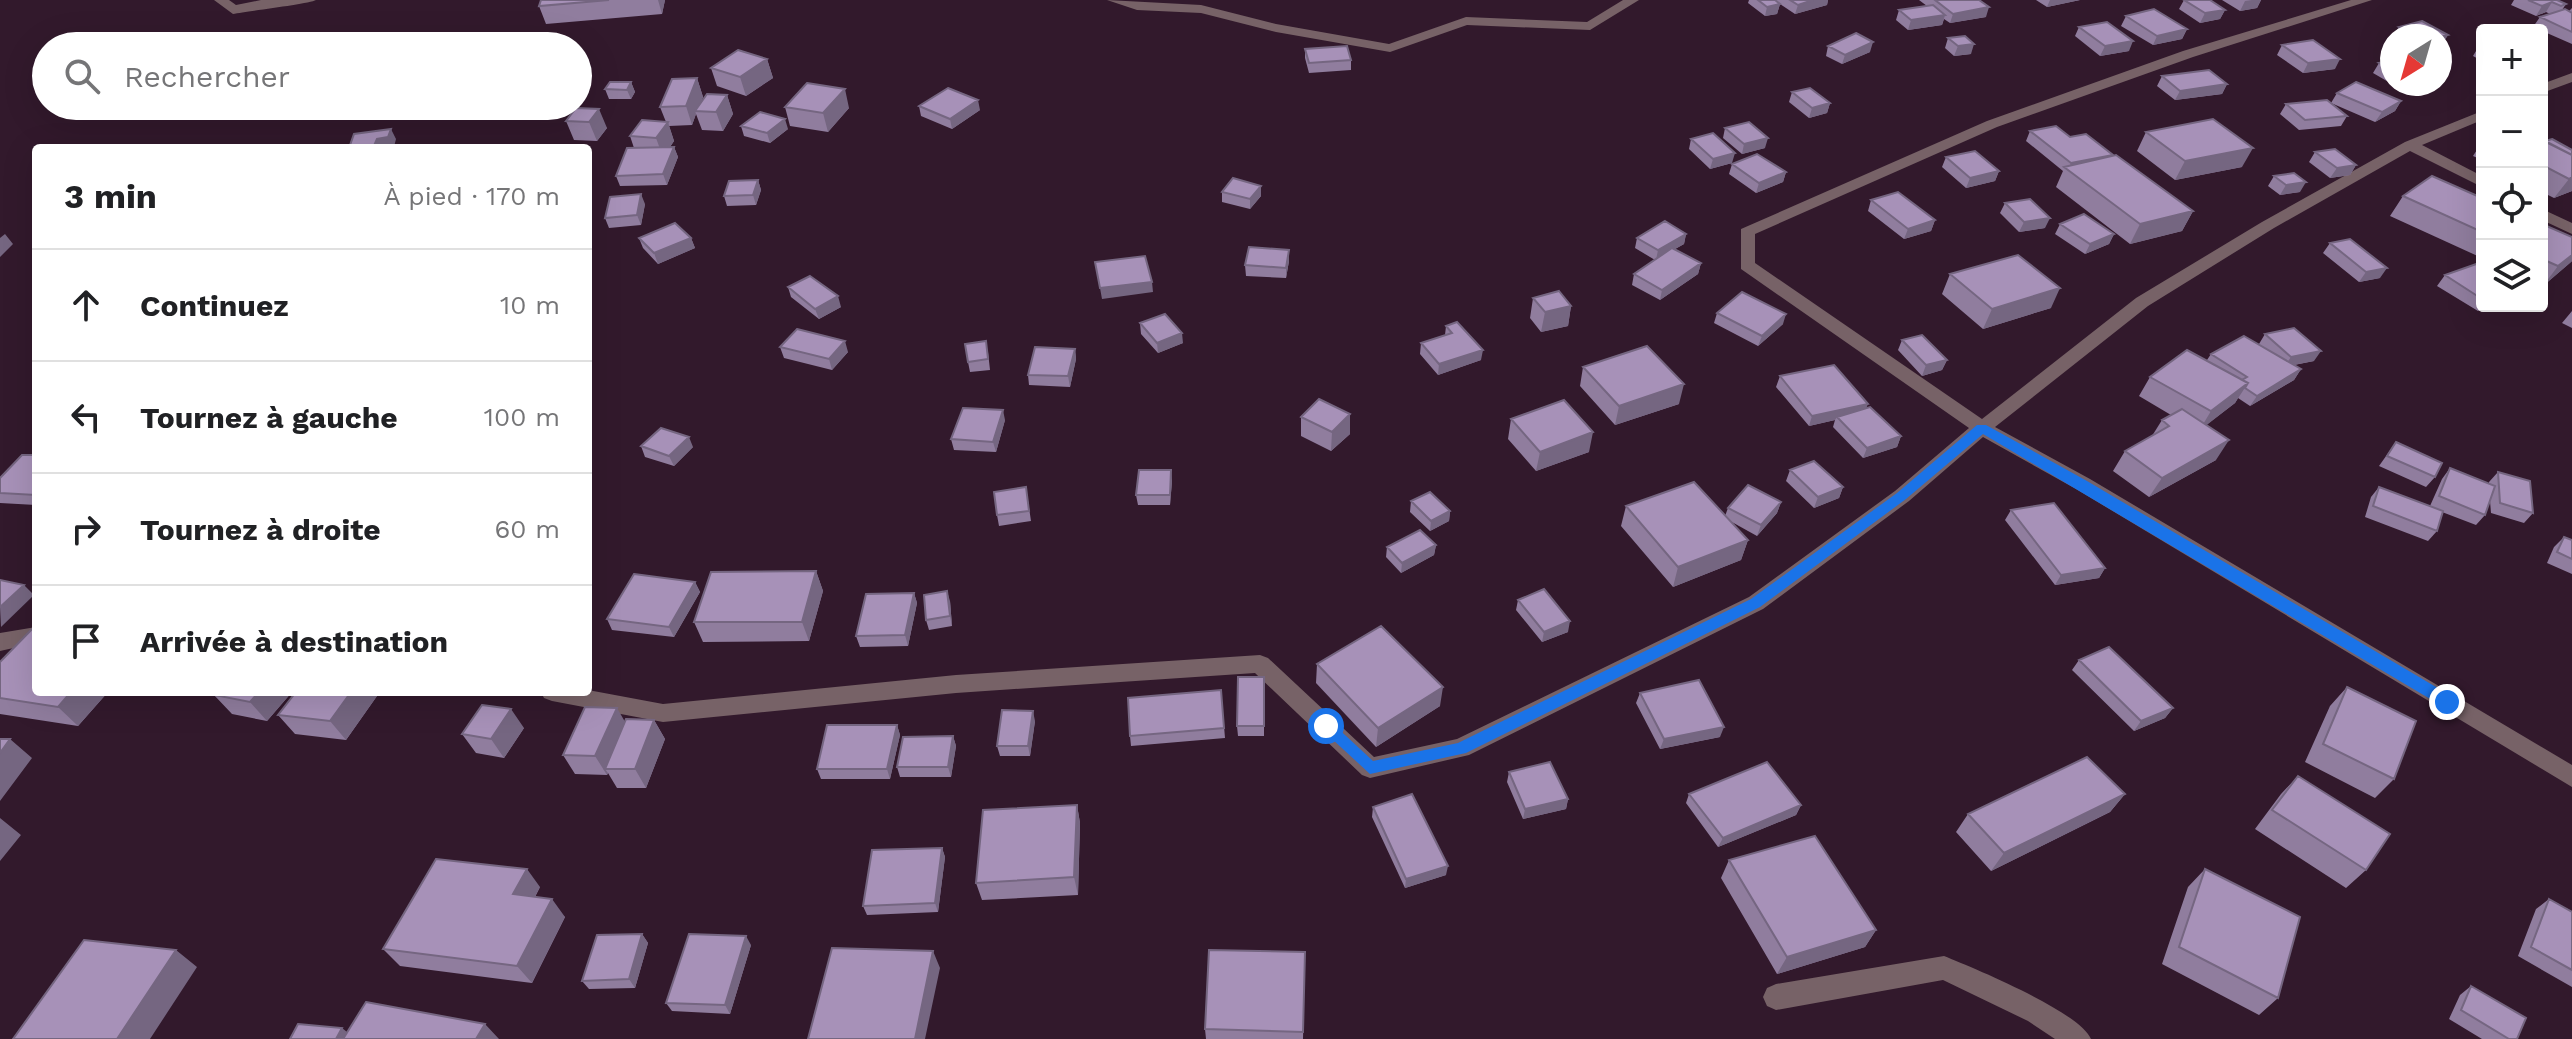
<!DOCTYPE html>
<html lang="fr">
<meta charset="utf-8">
<style>
:root{--surface:#fff;--page:#f2f2f2;--text:#202124;--muted:#757577;--line:#e0e0e0}
body{margin:0;font-family:"Work Sans",sans-serif;background:var(--page);color:var(--text)}
.controls{position:absolute;right:24px;top:24px;display:grid;overflow:hidden;border-radius:8px;box-shadow:0 8px 32px #0002}
.controls button{width:72px;height:72px;display:grid;place-items:center;padding:0;border:0;border-bottom:2px solid var(--line);background:var(--surface);color:var(--text);font:40px sans-serif}
.compass{position:absolute;left:2380px;top:24px;width:72px;height:72px;border-radius:50%;background:var(--surface);box-shadow:0 8px 32px #0002;rotate:217deg}
.stop{position:absolute;width:24px;height:24px;margin:-18px;border:6px solid #1a73e8;border-radius:50%;background:#fff}
.stop.end{background:#1a73e8;border-color:#fff;box-shadow:0 2px 8px #0008}
.list{margin:0;padding:0;list-style:none}
h2{display:flex;justify-content:space-between;align-items:center;height:104px;margin:0;padding:0 32px;font-size:34px}
h2 small{font-size:26px;font-weight:400;color:var(--muted)}
.list li{display:grid;grid-template-columns:52px 1fr auto;gap:24px;align-items:center;box-sizing:border-box;height:112px;padding:0 32px;border-top:2px solid var(--line)}
.list b{display:block;font-size:30px;white-space:nowrap}
.list em{font-size:26px;font-style:normal;color:var(--muted)}
.icon{flex:none;width:44px;height:44px;fill:none;stroke:currentColor;stroke-width:2;stroke-linecap:round;stroke-linejoin:round}
.map{position:relative;flex:none;width:2572px;height:1039px;overflow:hidden}
.search{position:absolute;background:var(--surface);box-shadow:0 8px 32px #0002;left:32px;top:32px;width:560px;height:88px;display:flex;align-items:center;gap:20px;box-sizing:border-box;padding:0 28px;border-radius:44px;color:var(--muted);font-size:30px}
.panel{position:absolute;background:var(--surface);box-shadow:0 8px 32px #0002;left:32px;top:144px;width:560px;height:552px;border-radius:8px}
.map>svg:first-child{display:block}
</style>
<div class="map">
<svg width="2572" height="1039" viewBox="0 0 2572 1039">
<rect width="100%" height="100%" fill="#32192c"/>
<g fill="none" stroke-linecap="round" stroke-linejoin="round">
<path fill="#776267" fill-rule="evenodd" d="M214,0h15l7,5 25,-5h55c-7,4 -68,11 -83,14z
M1107,0l94,5 75,19 113,20 77,-27 121,5 36,-22h16l-49,30 -123,-5 -77,27 -114,-20 -75,-19 -64,-3z
M2351,0h21l-179,57 -196,70 -242,107v29l227,156 154,-121 126,-76 143,-80 77,-31v9l-60,25 60,31v11l-72,-36 -136,77 -126,78 -153,121 95,52 482,286v22l-496,-298 -93,-52 -74,64 -146,108 -294,146 -99,23 -8,-3 -107,-102 -299,20 -293,29 -111,-21 -8,-3 -3,-6 47,-2 75,14 293,-29 304,-20 8,3 106,99 83,-18 292,-142 146,-106 74,-63 -228,-159v-40l246,-108 196,-70z
M2572,73v9l-30,11v-9z
M2542,209l30,14v11l-30,-14z
M36,627v16l-36,8v-18z
M1944,956c30,12 136,56 147,83h-36l-27,-18 -85,-41 -167,30 -9,-4 -4,-9 4,-9 9,-4z"/>
</g>
<path fill="#907d9e" d="M541,0h124l-3,14 -116,10 -7,-18z
M1749,0h79l-1,5 -32,9 -15,-10 -3,10 -12,2 -17,-13z
M1919,0h60l7,17 -36,6 -6,-4 -2,6 -34,5 -12,-10 3,-10 28,-4z
M2036,0h44l-33,7z
M2184,0l41,10 -5,9 -20,4 -21,-14z
M2222,0h39l-4,8 -17,3z
M2514,0h43l9,4 -4,6 7,1 3,-3v36l-39,-17 7,-10 10,-3 -4,-2 -10,4 -25,-11z
M2126,16l61,13 -5,10 -29,6 -32,-19z
M2079,27l50,24 -29,5 -25,-20z
M2399,27l49,8 -6,9 -2,-8h-47z
M1948,38l23,16 -17,2 -9,-8z
M2282,45l53,24 -32,4 -26,-18z
M1828,46l42,6 -28,12 -16,-8z
M2479,46h3v15l-9,-5z
M1305,49l46,11v10l-42,3 -4,-15z
M767,59l6,19 -27,18 -29,-10 -6,-18z
M2392,60v24l-19,-11 6,-10z
M2162,76l65,8 -5,10 -47,6 -18,-14z
M697,78l6,19 -3,8 27,-10 6,19 -10,17 -21,-1 -6,-16 -4,11 -23,1 5,15 -4,6h4l4,10 -11,28 -47,1 -4,-10 18,-28 -4,-12 36,-14 -6,-15z
M631,82l4,10 -4,7h-22l-4,-10z
M2392,84h36l-26,6z
M1792,92l38,11 -3,10 -18,5 -20,-16z
M2337,93l64,8 -6,10 -20,11 -44,-19z
M2286,104l61,12 -6,10 -42,4 -19,-16z
M919,106l61,4 -28,19 -31,-13z
M785,107l64,1 -21,24 -38,-6z
M576,108l31,20 -10,13 -23,-1 -8,-19z
M741,126l47,3 -18,14 -26,-7z
M1725,128l40,20 -23,6 -19,-16z
M2030,131l40,6 43,18 80,56 -11,20 -52,13 -74,-57 7,-16 -37,-30z
M2146,132l96,35 -67,13 -38,-29z
M1691,139l41,24 -22,6 -21,-20z
M2542,140l30,10v41l-18,7 -12,-6z
M2482,142v18l-9,-4z
M2315,152l41,13 -6,10 -20,3 -21,-16z
M1946,157l53,14 -4,10 -29,7 -24,-21z
M1732,164l54,8 -3,10 -27,11 -27,-19z
M2274,176l26,16 -20,3 -12,-9z
M758,180l3,10 -5,15 -29,1 -3,-10z
M1222,192l39,4 -11,13 -28,-7z
M2403,196l79,2v60l-92,-42z
M1871,200l64,20 -4,11 -27,8 -36,-28z
M2005,203l40,25 -26,4 -19,-19z
M645,204l-4,21 -32,3 -4,-10z
M2060,224l54,10 -5,10 -24,10 -30,-20z
M2542,224l30,13v24l-29,25z
M1686,234l-2,10 -9,5 26,14 -3,11 -38,26 -28,-15 2,-11 21,-14 -20,-12 2,-10z
M639,238h52l4,10 -37,16 -15,-16z
M2330,243l50,35 -21,4 -36,-29z
M1289,250v11l-3,17 -40,-2 -1,-11z
M2482,262v44h11l-15,5 -41,-25 8,-11z
M1950,274l101,34 -68,21 -41,-35z
M788,287l53,20 -22,12 -28,-22z
M1533,298l38,8 -3,20 -27,6 -11,-14z
M2572,311v17l-10,-5z
M1717,313l66,11 -25,22 -44,-23z
M1140,323l43,20 -25,10 -17,-19z
M1446,326l35,34 -43,15 -18,-21 1,-11 24,-8z
M2265,334l49,27 -20,4 7,4 -7,11 -44,26 -12,-8 -3,5 -29,22 10,35 -67,37 -36,-26 12,-20 27,-15 10,-16 9,-5 -32,-19 11,-19 57,-17 4,-6 48,-10z
M1902,340l45,20 -5,10 -20,6 -24,-26z
M780,347l68,5 -16,18 -48,-12z
M1075,349l1,10 -6,28 -41,-2 -1,-10z
M988,352l2,18 -20,2 -2,-10z
M1583,367l96,37 -64,21 -35,-39z
M1780,376l86,32 35,28 -4,11 -34,11 -30,-31 2,-7 -26,6 -33,-39z
M1350,414v20l-19,17 -30,-15v-19z
M1511,419l78,33 -53,19 -28,-32z
M1005,420l-9,32 -42,-2 -3,-11z
M2396,442l39,35 -9,10 -47,-21z
M641,446l52,1 -19,19 -29,-9z
M36,455v50l-36,-2v-25z
M2450,468l39,16v-2l9,-10 35,41 -9,10 -33,-10 -1,-12 -5,14 -9,10 -34,-13 -5,19 -9,10 -63,-24 6,-20 8,-10 51,19 12,-27z
M1790,470l53,17 -4,11 -25,10 -28,-27z
M1172,480l-2,25h-32l-2,-10z
M1026,487l5,34 -32,5 -2,-11z
M1411,501l39,10 -1,10 -19,10 -20,-19z
M1781,502l-4,11 -20,23 -27,-15 18,19 -7,20 -68,27 -52,-61 5,-20 99,10 3,-8z
M2011,510l94,58 -6,10 -44,7 -50,-65z
M2564,537l8,3v34l-25,-11 7,-16z
M1436,545l-2,10 -33,18 -15,-16 1,-10z
M816,571l7,20 -14,50 -106,1 -9,-20z
M695,582l5,10 -26,45 -62,-7 -5,-11z
M914,593l3,10 -9,43 -48,1 -4,-11z
M1518,600l50,32 -26,10 -26,-32z
M950,601l2,25 -23,4 -3,-10z
M2079,660l94,48 -8,10 -31,13 -62,-61z
M0,662l108,30 -30,34 -78,-12z
M1317,664l123,42 -64,41 -60,-64z
M1264,677v59h-26l-1,-10z
M2347,687l47,92 -19,19 -70,-36 25,-56z
M1221,690l4,48 -94,8 -1,-10z
M217,692h75l-25,29 -35,-7 -18,-19z
M1640,693l80,44 -60,12 -24,-46z
M377,696l-31,44 -51,-6 -17,-19z
M654,720l11,19 -19,49h-29l-9,-15 -1,2 -32,-1 -12,-19 62,-33z
M1035,721l-5,35h-30l-3,-10z
M897,725l3,10 -10,44h-69l-4,-10z
M524,728l-20,30 -28,-5 -14,-19z
M953,736l3,10 -5,31h-51l-3,-10z
M1509,772l59,27 -2,10 -43,10 -16,-37z
M2298,776l68,94 -20,18 -91,-59 26,-35z
M1689,794l112,11 -5,10 -78,32 -32,-44z
M2125,794l-15,18 -119,59 -35,-39 12,-18z
M1077,805l3,18 -2,72 -96,5 -6,-17z
M1373,807l73,68 -41,13 -33,-71z
M942,848l3,9 -7,55 -71,3 -4,-9z
M1729,860l147,70 -11,17 -88,27 -56,-96z
M2205,869l73,129 -19,17 -97,-51 26,-77z
M540,887l-5,10 30,20 -33,66 -132,-17 -17,-17z
M2549,899l23,13v75l-54,-31 18,-47z
M642,934l6,9 -13,45 -46,1 -7,-8z
M751,945l-21,69 -58,-3 -6,-8z
M1305,952l-2,87h-97l-1,-10z
M2471,986l46,53h-35l-33,-20 11,-24z"/>
<path fill="#756681" d="M658,0h7l-3,14z
M1813,0h15l-1,5 -32,9 3,-9z
M2050,0h30l-33,7z
M2252,0h9l-4,8 -17,3 5,-10z
M2552,2l-6,10 -10,4 6,-10z
M1780,4l-3,10 -12,2 2,-9z
M1989,7l-3,10 -36,6 3,-9z
M2225,10l-5,9 -20,4 5,-10z
M1945,15l-3,10 -34,5 3,-10z
M2187,29l-5,10 -29,6 4,-9z
M2448,35l-6,9 -2,1v-8z
M2133,41l-4,10 -29,5 5,-10z
M1873,42l-3,10 -28,12 3,-9z
M1974,44l-3,10 -17,2 4,-10z
M767,59l6,19 -27,18 -6,-19z
M2340,59l-5,10 -32,4 5,-10z
M697,78l6,19 -6,14h-2l1,3 -4,11 -6,-19z
M631,82l4,10 -4,7 -4,-9z
M2227,84l-5,10 -47,6 5,-9z
M2406,84h22l-26,6z
M845,89l4,19 -21,24 -5,-19z
M727,95l6,19 -10,17 -7,-19z
M978,100l2,10 -28,19 -2,-10z
M2401,101l-6,10 -20,11 7,-10z
M1830,103l-3,10 -18,5 3,-10z
M599,109l8,19 -10,13 -8,-19z
M785,119l3,10 -18,14 -3,-10z
M668,122l6,19 -11,16 -7,-19z
M391,129l5,10 -2,8 -21,1 4,-9z
M1768,138l-3,10 -23,6 2,-10z
M674,147l4,10 -11,28 -4,-11z
M2253,148l-11,19 -67,13 10,-19z
M1735,153l-3,10 -22,6 3,-10z
M2113,155l-45,15 3,-7z
M2356,165l-6,10 -20,3 7,-10z
M1999,171l-4,10 -29,7 4,-10z
M1786,172l-3,10 -27,11 3,-10z
M2572,177v14l-18,7 15,-19z
M758,180l3,10 -5,15 -3,-10z
M2306,182l-6,10 -20,3 6,-10z
M1261,186v10l-11,13v-10z
M641,194l4,10 -4,21 -4,-10z
M2193,211l-11,20 -52,13 10,-20z
M2050,218l-5,10 -26,4 5,-10z
M1935,220l-4,11 -27,8 4,-10z
M5,234l8,10 -13,13v-19z
M1686,234l-2,10 -28,16 2,-10z
M2114,234l-5,10 -24,10 5,-10z
M691,238l4,10 -37,16 -4,-11z
M1289,250v11l-3,17v-10z
M2572,255v6l-2,2 -27,23 15,-20z
M1701,263l-3,11 -38,26 2,-10z
M2387,268l-7,10 -21,4 7,-10z
M1152,282l1,10 -51,7 -2,-11z
M2060,288l-9,20 -68,21 9,-20z
M838,296l3,11 -22,12 -4,-10z
M1571,306l-3,20 -27,6 4,-20z
M2482,306h11l-15,5z
M1786,314l-3,10 -25,22 4,-10z
M1182,333l1,10 -25,10 -1,-10z
M845,341l3,11 -16,18 -3,-11z
M1075,349l1,10 -6,28 -2,-11z
M1483,350l-2,10 -43,15 1,-11z
M2321,351l-7,10 -30,6 7,-10z
M1947,360l-5,10 -20,6 4,-11z
M2301,369l-7,11 -44,26 7,-10z
M2248,383l-13,20 -36,28 12,-20z
M1684,384l-5,20 -64,21 4,-19z
M1868,404l-4,10 -27,3 -2,3 -26,6 3,-10z
M1003,410l2,10 -9,32 -3,-10z
M1350,414v20l-19,17 1,-19z
M1593,432l-4,20 -53,19 4,-19z
M1901,436l-4,11 -34,11 4,-10z
M689,437l4,10 -19,19 -5,-10z
M2229,440l-13,20 -67,37 13,-19z
M1171,470l1,10 -2,25v-10z
M1843,487l-4,11 -25,10 4,-11z
M1781,502l-4,11 -20,23 4,-11z
M1450,511l-1,10 -19,10 1,-10z
M1748,540l-7,20 -68,27 5,-20z
M1436,545l-2,10 -33,18 1,-10z
M2105,568l-6,10 -44,7 6,-10z
M816,571l7,20 -14,50 -7,-19z
M695,582l5,10 -26,45 -5,-10z
M24,585l10,10 -33,32 -1,-20z
M947,591l3,10 2,25 -2,-10z
M914,593l3,10 -9,43 -3,-11z
M1570,621l-2,11 -26,10 2,-10z
M1443,687l-3,19 -64,41 2,-19z
M71,692h37l-30,34 -20,-19z
M259,692h33l-25,29 -17,-19z
M351,692h23l3,4 -31,44 -16,-19z
M617,708l11,19 -23,42 3,4 -1,2 -12,-19z
M2173,708l-8,10 -31,13 7,-10z
M511,709l13,19 -20,30 -13,-19z
M1033,711l2,10 -5,35 -2,-10z
M654,720l11,19 -19,49 -11,-19z
M897,725l3,10 -10,44 -3,-10z
M1724,727l-4,10 -60,12 4,-10z
M953,736l3,10 -5,31 -3,-10z
M10,739l22,19 -32,43v-48z
M2125,794l-15,18 -119,59 13,-18z
M1568,799l-2,10 -43,10 2,-10z
M1077,805l3,18 -2,72 -4,-18z
M1801,805l-5,10 -78,32 5,-9z
M0,818l21,17 -21,26z
M942,848l3,9 -7,55 -3,-9z
M1448,866l-2,9 -41,13 1,-9z
M527,869l13,18 -13,25 -14,-18z
M552,899l13,18 -33,66 -15,-17z
M1876,930l-11,17 -88,27 10,-17z
M642,934l6,9 -13,45 -6,-9z
M746,936l5,9 -21,69 -5,-9z
M176,950l21,17 -47,72h-33z
M933,951l7,17 -15,71h-10z
M485,1024l14,15h-23z
M342,1028l10,8 -1,3h-15z"/>
<path fill="#a791b8" stroke="#756681" stroke-width="2" d="M541,0h68l-70,6z
M1758,0h17l5,4 -13,3z
M1790,0h23l-15,5z
M1935,0h44l10,7 -36,7z
M2184,0h26l15,10 -20,3z
M2528,0h29l9,4 -5,2 -9,-4 -10,4z
M1933,5l12,10 -34,5 -12,-10z
M2154,9l33,20 -30,7 -31,-20z
M2565,9l7,4v19l-32,-15z
M2422,21l26,14 -8,2 -24,-1 -17,-9z
M2107,22l26,19 -28,5 -26,-19z
M1856,33l17,9 -28,13 -17,-9z
M1965,36l9,8 -16,2 -10,-8z
M2313,40l27,19 -32,4 -26,-18z
M1347,46l4,14 -42,3 -4,-14z
M738,50l29,9 -27,18 -29,-9z
M2392,60v10l-13,-7z
M2209,70l18,14 -47,7 -18,-15z
M697,78l-11,28 -26,1 12,-28z
M610,82h21l-4,8 -22,-1z
M2356,82l45,19 -19,11 -45,-19z
M807,83l38,6 -22,24 -38,-6z
M948,88l30,12 -28,19 -31,-13z
M1810,88l20,15 -18,5 -20,-16z
M707,94l20,1 -11,17 -21,-1z
M2327,100l20,16 -42,4 -19,-16z
M576,108l23,1 -10,13 -23,-1z
M760,112l25,7 -18,14 -26,-7z
M2213,119l40,29 -68,13 -39,-29z
M642,120l26,2 -12,16 -26,-2z
M1749,122l19,16 -24,6 -19,-16z
M2056,126l14,11 16,-3 27,21 -42,8 -41,-32z
M391,129l-3,8 -11,2 -4,9h-24l5,-14z
M1713,133l22,20 -22,6 -22,-20z
M2552,139l20,11v5l-27,-14z
M2542,140l30,15v22l-3,2 -27,-14z
M674,147l-11,27 -47,2 11,-28z
M2335,149l21,16 -19,3 -22,-16z
M1975,151l24,20 -29,7 -24,-21z
M1757,154l29,18 -27,11 -27,-19z
M2116,155l77,56 -53,13 -76,-57z
M2294,173l12,9 -20,3 -12,-9z
M2432,176l50,22v34l-79,-36z
M1233,178l28,8 -11,13 -28,-7z
M758,180l-5,15 -29,1 5,-15z
M1898,192l37,28 -27,9 -37,-29z
M641,194l-4,21 -32,3 5,-21z
M2030,199l20,19 -26,4 -19,-19z
M2084,214l30,20 -24,10 -30,-20z
M1665,221l21,13 -28,16 -21,-12z
M675,223l16,15 -37,15 -15,-15z
M2542,224l30,13v18l-14,11 -16,-7z
M2350,239l37,29 -21,4 -36,-29z
M1249,247l40,3 -3,18 -41,-3z
M1672,248l29,15 -39,27 -28,-16z
M2018,255l42,33 -68,21 -42,-35z
M1145,256l7,26 -52,6 -5,-26z
M2482,262v37l-37,-24z
M810,276l28,20 -23,13 -27,-22z
M1559,291l12,15 -26,6 -12,-14z
M1742,292l44,22 -24,22 -45,-23z
M1165,314l17,19 -25,10 -17,-20z
M1457,322l26,28 -44,14 -18,-21 31,-10 -6,-7z
M2294,328l27,23 -30,6 -26,-23z
M797,329l48,12 -16,18 -49,-12z
M1922,335l25,25 -21,5 -24,-25z
M2244,336l57,33 -44,27 -12,-8 3,-5 -6,-3 5,-3 -36,-23z
M986,341l2,18 -20,3 -3,-18z
M1647,346l37,38 -65,22 -36,-39z
M1035,347l40,2 -7,27 -40,-1z
M2187,350l61,33 -37,28 -61,-34z
M1834,365l34,39 -56,12 -32,-40z
M1319,399l31,15 -18,18 -31,-15z
M1564,400l29,32 -53,20 -29,-33z
M1870,407l31,29 -34,12 -30,-31z
M963,408l40,2 -10,32 -42,-3z
M2182,409l47,31 -67,38 -37,-27 44,-25 -7,-6z
M661,428l28,9 -20,19 -28,-10z
M2396,442l46,21 -7,14 -48,-21z
M22,455h14v40l-36,-2v-15z
M1814,461l29,26 -25,10 -28,-27z
M2450,468l45,18 -10,29 -46,-19z
M1139,470h32l-1,25h-34z
M2498,472l32,9 3,32 -33,-10z
M1694,482l54,58 -70,27 -52,-61z
M1748,485l33,17 -20,23 -33,-17z
M1026,487l3,24 -32,4 -3,-23z
M2379,487l64,24 -6,20 -64,-25z
M1430,492l20,19 -19,10 -20,-20z
M2054,503l51,65 -44,7 -50,-65z
M1420,530l16,15 -34,18 -15,-16z
M2564,537l8,3v19l-15,-7z
M816,571l-14,51h-108l17,-50z
M634,574l61,8 -26,45 -62,-8z
M0,580l24,5 -24,22z
M1544,589l26,32 -26,11 -26,-32z
M947,591l3,25 -24,4 -2,-25z
M914,593l-9,42 -49,1 10,-42z
M36,625v67h35l-13,15 -58,-9v-36z
M1381,626l62,61 -65,41 -61,-64z
M2109,647l64,61 -32,13 -62,-61z
M1238,677h26v49h-27z
M1699,680l25,47 -60,12 -24,-46z
M2347,687l69,34 -22,58 -71,-35z
M1221,690l3,38 -94,8 -2,-38z
M217,692h42l-9,10 -36,-7z
M296,692h55l-21,29 -52,-6z
M482,705l29,4 -20,30 -29,-5z
M585,707l32,1 -22,48 -32,-1z
M1002,710l31,1 -5,35h-31z
M626,719l28,1 -19,49h-30z
M827,725h70l-10,44h-70z
M953,736l-5,31h-51l6,-30z
M0,739h10l-10,14z
M2087,757l38,37 -121,59 -36,-39z
M1550,762l18,37 -43,10 -16,-37z
M1767,762l34,43 -78,33 -34,-44z
M2298,776l92,58 -24,36 -94,-60z
M1412,794l36,72 -42,13 -33,-72z
M1077,805l-3,72 -98,6 7,-73z
M1815,836l61,94 -89,27 -58,-97z
M942,848l-7,55 -72,3 9,-56z
M436,859l91,10 -14,25 39,5 -35,67 -134,-17z
M2205,869l95,48 -22,81 -99,-51z
M2549,899l23,13v58l-41,-23z
M642,934l-13,45 -47,2 15,-46z
M689,934l57,2 -21,69 -59,-2z
M84,940l92,10 -59,89h-104z
M832,948l101,3 -18,88h-107z
M1209,950l96,2 -2,80 -98,-3z
M2471,986l55,32 -9,21h-8l-48,-29z
M366,1002l119,22 -9,15h-133z
M298,1024l44,4 -6,11h-46z"/>
<path fill="#1a73e8" d="M1977,425h9l101,56 366,216v9h-11l-459,-272 -77,65 -146,108 -294,146 -96,21 -52,-48 2,-4h11l42,39 85,-18 293,-144 146,-106z"/>
</svg>
<div class="controls">
<button>+</button>
<button>−</button>
<button><svg class="icon" aria-label="locate" viewBox="0 0 24 24"><circle cx="12" cy="12" r="6"/><path d="M12 2v4M12 18v4M2 12h4M18 12h4"/></svg></button>
<button><svg class="icon" aria-label="layers" viewBox="0 0 24 24"><path d="M12 4l9 5-9 5-9-5zM3 14l9 5 9-5"/></svg></button>
</div>
<svg class="compass" viewBox="-18 -18 36 36"><path d="M0-13l5 13h-10z" fill="#e53935"/><path d="M0 13l5-13h-10z" fill="#757577"/></svg>
<div class="stop" style="left:1326px;top:726px"></div>
<div class="stop end" style="left:2447px;top:702px"></div>
<div class="search"><svg class="icon" aria-label="search" viewBox="0 0 24 24"><circle cx="10" cy="10" r="6"/><path d="M15 15l6 6"/></svg>Rechercher</div>
<section class="panel">
<h2>3 min<small>À pied · 170 m</small></h2>
<ul class="list">
<li><svg class="icon" aria-label="ahead" viewBox="0 0 24 24"><path d="M12 20V5M6 11l6-6 6 6"/></svg><div><b>Continuez</b></div><em>10 m</em></li>
<li><svg class="icon" aria-label="left" viewBox="0 0 24 24"><path d="M17 20v-9H6M10 6l-5 5 5 5"/></svg><div><b>Tournez à gauche</b></div><em>100 m</em></li>
<li><svg class="icon" aria-label="right" viewBox="0 0 24 24"><path d="M7 20v-9h11M14 6l5 5-5 5"/></svg><div><b>Tournez à droite</b></div><em>60 m</em></li>
<li><svg class="icon" aria-label="arrive" viewBox="0 0 24 24"><path d="M6 21V4h12l-3 4 3 4H6"/></svg><div><b>Arrivée à destination</b></div></li>
</ul>
</section>
</div>
